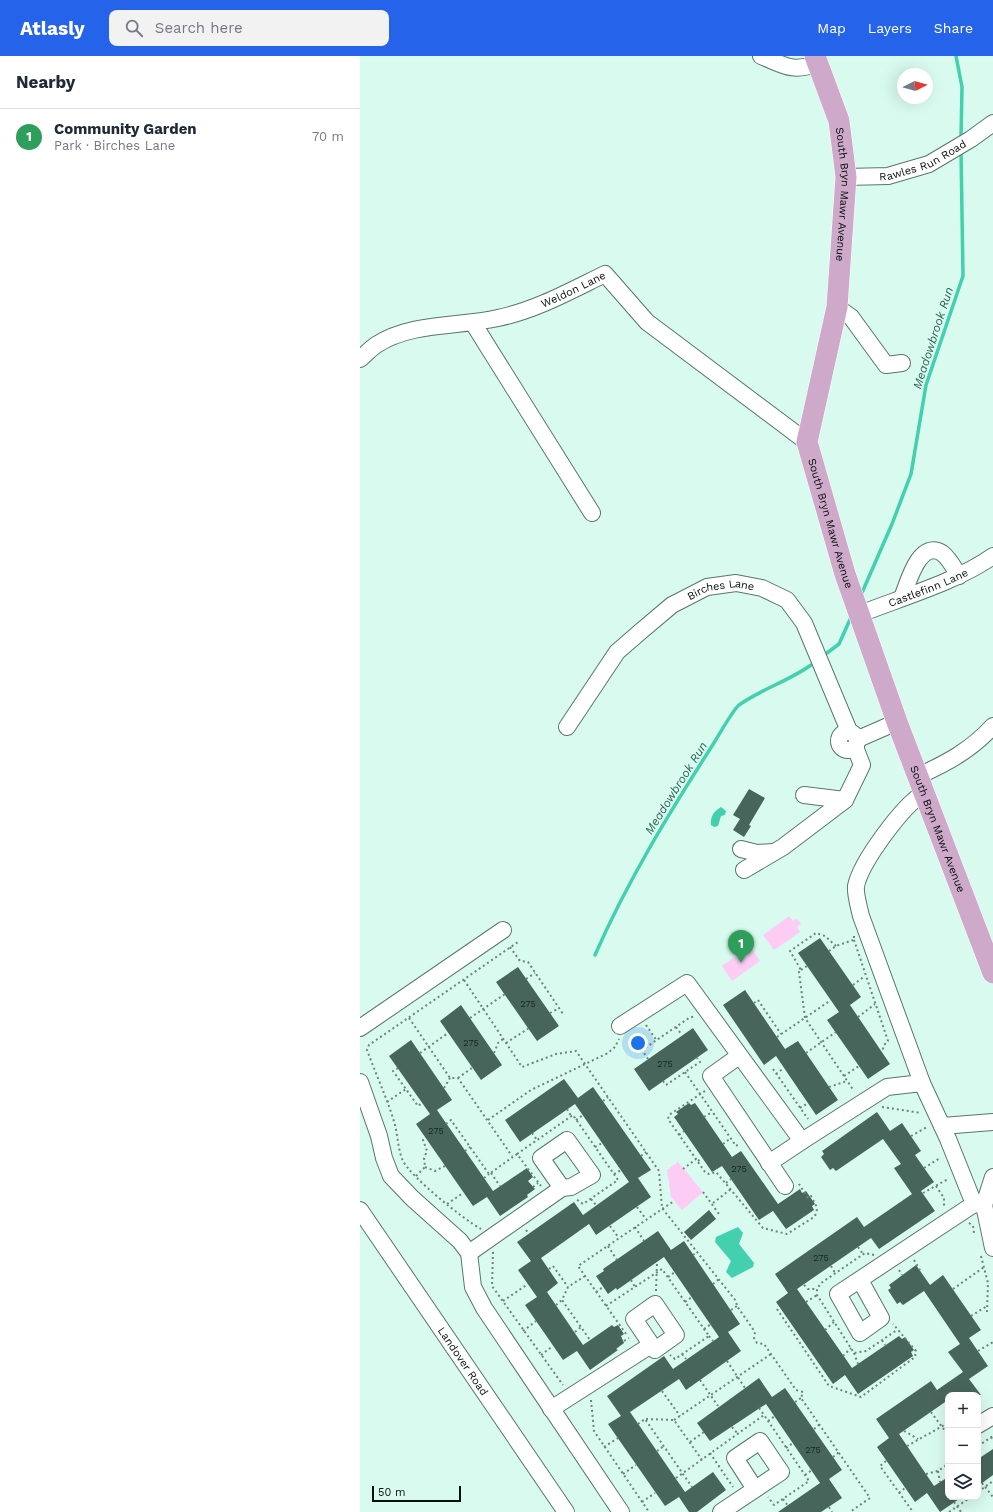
<!DOCTYPE html>
<meta charset="utf-8">
<style>
:root{--surface:#fff;--page:#f2f2f3;--text:#1f2937;--muted:#747a83;--line:#e0e1e3;--accent:#2563eb}
body{margin:0;font-family:"Work Sans",sans-serif;background:var(--page);color:var(--text)}
.controls{position:absolute;right:12px;bottom:12px;display:grid;overflow:hidden;border-radius:8px;box-shadow:0 4px 16px #0002}
.controls button{width:36px;height:36px;display:grid;place-items:center;padding:0;border:0;border-bottom:1px solid var(--line);background:var(--surface);color:var(--text);font:20px sans-serif}
.compass{position:absolute;left:537px;top:12px;width:36px;height:36px;border-radius:50%;background:var(--surface);box-shadow:0 4px 16px #0002;rotate:85deg}
.scale{position:absolute;left:12px;bottom:10px;width:89px;box-sizing:border-box;padding-left:4px;border:2px solid #050f0c;border-top:0;font-size:11px;line-height:14px;white-space:nowrap;color:#050f0c;-webkit-text-stroke:3px #d9faef;paint-order:stroke}
.you{position:absolute;left:278px;top:987px;width:14px;height:14px;margin:-10px;border:3px solid #fff;border-radius:50%;background:#1a73e8;box-shadow:0 0 0 6px #1a73e833}
.badge{display:grid;place-items:center;width:26px;height:26px;border-radius:50%;background:var(--accent);color:#fff;font-size:13px;font-weight:700}
.pin{position:absolute;translate:-50% -33px;filter:drop-shadow(0 1px 2px #0008)}
.pin::after{content:'';position:absolute;top:21px;width:14px;height:12px;background:inherit;clip-path:polygon(0 0,100% 0,50% 100%)}
.list{margin:0;padding:0;list-style:none}
h2{display:flex;justify-content:space-between;align-items:center;height:52px;margin:0;padding:0 16px;font-size:17px}
h2 small{font-size:13px;font-weight:400;color:var(--muted)}
.list li{display:grid;grid-template-columns:26px 1fr auto;gap:12px;align-items:center;box-sizing:border-box;height:56px;padding:0 16px;border-top:1px solid var(--line)}
.list b{display:block;font-size:15px;white-space:nowrap}
.list p{margin:0;font-size:13px;white-space:nowrap;color:var(--muted)}
.list em{font-size:13px;font-style:normal;color:var(--muted)}
.icon{flex:none;width:22px;height:22px;fill:none;stroke:currentColor;stroke-width:2;stroke-linecap:round;stroke-linejoin:round}
.map{position:relative;flex:none;width:633px;height:1456px;overflow:hidden}
header{display:flex;align-items:center;gap:24px;box-sizing:border-box;height:56px;padding:0 20px;background:var(--accent);color:#fff}
header strong{font-size:19px}
nav{display:flex;gap:22px;margin-inline-start:auto;font-size:14px}
.search{width:280px;height:36px;background:var(--page);display:flex;align-items:center;gap:10px;box-sizing:border-box;padding:0 14px;border-radius:8px;color:var(--muted);font-size:15px}
main{display:flex}
aside{flex:1;background:var(--surface)}
.map>svg:first-child{display:block}
</style>
<header>
<strong>Atlasly</strong>
<div class="search"><svg class="icon" aria-label="search" viewBox="0 0 24 24"><circle cx="10" cy="10" r="6"/><path d="M15 15l6 6"/></svg>Search here</div>
<nav><a>Map</a><a>Layers</a><a>Share</a></nav>
</header>
<main>
<aside>
<h2>Nearby<small></small></h2>
<ul class="list">
<li><span class="badge" style="background:#2e9e5b">1</span><div><b>Community Garden</b><p>Park · Birches Lane</p></div><em>70 m</em></li>
</ul>
</aside>
<div class="map">
<svg width="633" height="1456" viewBox="0 0 633 1456">
<rect width="100%" height="100%" fill="#d9faef"/>
<path fill="#fcccf4" d="M429,860l4,5 4,-2 4,5 -4,3 3,5 -26,18 -11,-15z
M390,890l10,15 -28,20 -10,-15z
M318,1106l25,30 -21,18 -11,-13 -4,-27z"/>
<path fill="#42d0ae" d="M361,751l5,4 -1,4 -4,1 -3,10 -4,1 -3,-2c-1,-8 3,-14 10,-18z
M378,1171l5,6 -4,11 15,19 -1,4 -21,11 -6,-6 5,-11 -16,-19 1,-5z"/>
<g fill="none" stroke-linecap="round" stroke-linejoin="round">
<path stroke="#42d0ae" stroke-width="3.5" d="M596,0l6,31 -1,51
M501,539l31,-71 19,-50 15,-89 37,-109 -2,-125
M467,597l12,-9 13,-29
M235,899c32,-73 74,-142 117,-209 6,-9 20,-35 27,-41 22,-16 50,-24 72,-40"/>
</g>
<path fill="#48655c" d="M389,733l16,9 -16,27 2,1 -7,11 -11,-7 7,-11 -7,-4z
M460,882l41,59 -11,8 40,59 -22,15 -41,-59 12,-8 -41,-59z
M158,911l41,59 -22,15 -41,-59z
M385,934l40,59 13,-8 40,59 -22,15 -40,-59 -12,9 -41,-60z
M101,949l41,60 -21,15 -41,-59z
M333,972l15,22 -59,41 -15,-22z
M51,984l41,60 -15,10 56,81 34,-23 6,9 -5,4 7,8 -8,6 1,2 -28,19 -13,-19 -14,9 -57,-82 14,-10 -41,-58z
M204,1023l14,19 15,-11 58,83 -13,8 13,19 -55,38 -7,-11 -48,34 17,25 -11,9 36,53 29,-20 2,2 4,-2 6,9 -3,2 3,7 -8,6 2,1 -28,20 -13,-19 -14,9 -38,-55 12,-8 -19,-27 13,-9 -14,-19 57,-40 9,13 46,-33 -54,-78 -55,38 -15,-22z
M329,1047l2,2 4,-2 37,54 9,-6 37,53 22,-15 2,4 4,-2 9,13 -3,2 2,4 -28,19 -13,-18 -14,9 -37,-54 -10,6 -38,-55 4,-3 -2,-2z
M517,1056l13,19 12,-8 19,28 -6,4 19,27 -13,9 14,20 -56,38 -8,-11 -74,51 55,79 47,-32 3,3 3,-2 9,13 -3,2 2,4 -55,38 -13,-19 -12,9 -57,-82 12,-9 -13,-19 82,-57 7,10 48,-33 -18,-26 7,-4 -18,-25 -47,32 -3,-3 -3,2 -9,-13 3,-3 -2,-3z
M349,1154l7,9 -25,21 -7,-8z
M298,1175l13,19 13,-9 56,83 -12,8 13,19 -55,39 -7,-11 -49,33 55,80 28,-20 13,18 -29,22h-8l-10,-15 -14,9 -57,-82 13,-8 -14,-20 57,-40 9,13 46,-32 -55,-80 -47,33 -1,-2 -8,6 -12,-18 8,-5 -1,-2z
M556,1209l14,20 13,-10 38,55 -12,8 19,28 -19,13 12,16h-33v5l-49,34 35,52 14,-9v20h14l-22,15 -13,-19 -12,9 -38,-55 12,-9 -13,-19 55,-38 6,9 26,-18 -15,-20 12,-8 -36,-53 -21,14 -3,-3 -3,2 -9,-14 3,-2 -2,-3z
M399,1322l13,19 13,-9 57,82 -13,9 13,19 -21,14h-43l42,-29 -54,-79 -56,37 -13,-18z
M633,1393v26l-15,11v-27z"/>
<g fill="none" stroke-linecap="round" stroke-linejoin="round">
<defs>
<g id="minor">
<path d="M401,0c25,10 30,16 56,8"/>
<path id="s1" d="M486,121l42,-1 41,-12 42,-25 22,-16"/>
<path d="M477,251l14,10 35,48 16,-2"/>
<path d="M113,267l119,190"/>
<path id="s2" d="M0,303c5,-4 10,-10 16,-14 35,-23 83,-18 122,-27 38,-8 72,-27 107,-44l42,48 160,120"/>
<path d="M542,542c6,-15 17,-59 40,-45 7,5 12,15 17,23"/>
<path id="s3" d="M500,558c43,-17 96,-32 133,-58"/>
<path id="s4" d="M207,671l50,-75 23,-20 32,-27 35,-18 29,-4 26,5 25,12 17,23 45,108"/>
<circle cx="488" cy="685" r="9"/>
<path d="M498,683l39,-17"/>
<path d="M558,720c29,-13 53,-26 75,-50"/>
<path d="M564,737c-21,12 -63,69 -68,93 -1,8 3,21 5,30l61,167 26,56 26,65 10,1 9,-28"/>
<path d="M444,739l41,5"/>
<path d="M381,793l16,4 16,-1"/>
<path d="M384,814l39,-23 62,-47 17,-35 -7,-18"/>
<path d="M260,970l67,-43 115,158 85,-54 35,-4"/>
<path d="M0,972l143,-98"/>
<path d="M379,1000l-28,20 74,110"/>
<path d="M0,1026l19,54 5,22 7,18 21,22 48,43 9,12 4,34 11,21 137,204"/>
<path d="M582,1070l51,-4"/>
<path d="M409,1107l33,-22"/>
<path d="M624,1149l9,43"/>
<path id="s5" d="M0,1154l206,302"/>
<path d="M109,1197l93,-65 9,-1 21,-12 -25,-35 -26,18 21,30"/>
<path d="M500,1224l21,38 -21,15 -22,-39 136,-90"/>
<path d="M295,1248l21,31 -21,15 -21,-31z"/>
<path d="M191,1353l100,-64"/>
<path d="M618,1369l15,-9"/>
<path d="M361,1456l60,-40 -21,-31 -25,17 20,31"/>
</g>
<g id="major">
<path id="s6" d="M455,0l24,65 7,56 -9,130 -30,135 38,132 52,148 96,251"/>
</g>
</defs>
<use href="#minor" stroke="#59766d" stroke-width="18"/>
<use href="#major" stroke="#fff" stroke-width="22"/>
<path stroke="#6d837c" stroke-width="2" stroke-dasharray="2 3" stroke-linecap="butt" d="M495,881h-2l35,104 -4,4 -2,7
M476,890l-11,-10 -9,-3 -26,18 11,19 -2,2 6,46 49,73
M150,891l10,14 8,1 35,52
M469,895l7,-5 17,-6
M441,914l6,-4
M166,923l9,-6
M104,924l58,87 34,-13 20,-3 9,13 74,107 3,37 74,93 1,5 18,26 -1,6 3,5 7,1 32,46 7,2 -2,6 69,100 -20,14
M493,929l12,-9
M394,947l4,-3 23,34
M190,957l9,-5
M498,961l17,-13
M49,962l41,60h8l54,78
M110,962l35,-24
M286,969l11,16
M316,971l6,8
M417,981l54,-37
M146,987l23,-15
M60,997l28,-20
M134,997l4,-10 5,-4
M446,997l30,-21
M288,1003l-6,-9 47,-32 6,-2
M38,1012l-5,3 25,35 4,-3
M413,1013l35,50
M325,1016l51,74 4,-3
M416,1018l8,-6
M484,1020l15,-10
M98,1022l14,-10
M303,1025l3,4 34,-23 -3,-4
M469,1031l18,-6
M84,1032l6,-10
M345,1035l-36,24 -1,4 37,53 4,2 7,-2 47,56 24,6 27,-17c6,-8 1,-13 -3,-21l-3,2 -9,-14
M243,1045l5,-4
M27,1046l19,-13
M522,1051l39,6
M440,1052l8,-5
M207,1053l4,7
M344,1061l8,-5
M128,1064l43,-30 77,-37 7,-6 4,-8
M216,1064l7,-5
M86,1068l5,-4 38,54 28,-20 24,32
M172,1077l5,7
M319,1079l5,-4
M551,1080l16,-9
M363,1088l8,-6
M235,1091l7,-4
M105,1095l5,-4
M157,1098l56,-39 45,65 -35,24 -7,-5
M281,1100l5,-4
M338,1105l4,-3
M65,1111l10,4 10,-5
M564,1112l16,-10
M323,1113l13,-10
M131,1117l9,13
M254,1118l7,-4
M56,1120l9,-9 -1,-9 3,-7 -4,-11 3,-2
M124,1122l5,-4
M366,1127l5,-4
M576,1130l8,12v9
M173,1131l5,-4
M343,1136l16,22
M563,1137l25,-14
M231,1143l5,6
M353,1147l18,-14
M87,1148l16,-11
M277,1151l9,12
M609,1167l4,3 1,7
M250,1170l9,12
M275,1171l9,14
M121,1173c-18,-10 -69,-51 -78,-68 -5,-11 -5,-24 -8,-36 -7,-25 -19,-50 -28,-75l2,-5 149,-103
M166,1174l3,4
M248,1190l9,14
M498,1191l5,7
M133,1196l-1,34 71,99
M333,1199l5,-3
M514,1199l-9,-2 -44,30 -4,6v6l37,58 12,-2 31,-21
M621,1200l7,27 -1,29
M554,1204l7,12
M471,1210l4,7
M189,1213l4,-3 15,21
M539,1214l3,5
M225,1220l-17,11 -6,13 28,40
M308,1221l7,-5
M271,1224l4,7
M353,1228l6,-5
M444,1229l4,4h9
M593,1233l31,-22
M296,1235l1,-29
M236,1236l7,-5
M143,1245l25,-17
M325,1246l7,-5
M446,1246l11,-7
M196,1249l6,-5
M246,1250l56,-37 47,67 -34,23 -5,-4
M417,1253l52,77 32,11 54,-40 1,-6 -23,-27
M371,1254l6,-4
M611,1260l16,-10
M344,1273l7,-5
M465,1274l9,-8
M163,1275l13,-10
M215,1276l6,-5
M266,1278l-48,-68 96,-65
M349,1280l4,5
M522,1284l3,5
M264,1285l5,-3
M618,1295l15,-9
M494,1297l4,11
M322,1298l4,5
M181,1299l12,-9
M483,1300l8,-8
M367,1305l18,27
M340,1324l18,26
M302,1335l18,25
M231,1344l3,31 55,81
M435,1346l6,-4
M399,1352l5,7
M571,1356l17,23
M286,1363l28,1 28,40
M314,1364l97,-66
M408,1365l7,-5
M278,1368l7,-5 47,68
M372,1371l6,7
M454,1373l6,-5
M544,1375l14,8
M631,1381l2,4
M330,1386l14,-10
M547,1390l41,-23
M618,1390l15,-10
M244,1391l14,-9
M426,1392l7,-5
M297,1395l7,-5
M350,1397l23,34
M473,1401l6,-5
M526,1405l-6,5 33,46
M578,1415l2,11
M263,1418l13,-9
M566,1418l12,-3 10,-7
M445,1419l7,-5
M316,1422l88,-63 45,66 -35,24 -6,-8
M622,1427l11,14
M618,1436l15,-11
M539,1437l6,-5
M423,1443l5,7
M282,1446l13,-9
M594,1446l7,10
M469,1451l3,5
M589,1456l22,-15"/>
<use href="#minor" stroke="#fff" stroke-width="16"/>
<use href="#major" stroke="#cfa9ca" stroke-width="21"/>
</g>
<g text-anchor="middle" stroke-width="3" stroke-linejoin="round" paint-order="stroke">
<g font-size="9" fill="#162420">
<text x="168" y="951">275</text>
<text x="111" y="990">275</text>
<text x="305" y="1011">275</text>
<text x="76" y="1078">275</text>
<text x="379" y="1116">275</text>
<text x="461" y="1205">275</text>
<text x="453" y="1397">275</text>
</g>
<g font-size="11" fill="#050f0c" stroke="#d9faef">
<text dy="4" stroke="none"><textPath href="#s1" startOffset="80">Rawles Run Road</textPath></text>
<text dy="4" stroke="none"><textPath href="#s6" startOffset="143">South Bryn Mawr Avenue</textPath></text>
<text dy="4" stroke="none"><textPath href="#s2" startOffset="228">Weldon Lane</textPath></text>
<text dy="4" stroke="none"><textPath href="#s6" startOffset="479">South Bryn Mawr Avenue</textPath></text>
<text dy="4" stroke="none"><textPath href="#s3" startOffset="73">Castlefinn Lane</textPath></text>
<text dy="4" stroke="none"><textPath href="#s4" startOffset="215">Birches Lane</textPath></text>
<text dy="4" stroke="none"><textPath href="#s6" startOffset="803">South Bryn Mawr Avenue</textPath></text>
<text dy="4" stroke="none"><textPath href="#s5" startOffset="183">Landover Road</textPath></text>
</g>
<g font-size="12" font-style="italic" fill="#2c6355" stroke="#d9faef">
<text transform="translate(573 282) rotate(-72)" y="4">Meadowbrook Run</text>
<text transform="translate(316 732) rotate(-58)" y="4">Meadowbrook Run</text>
</g>
</g>
</svg>
<div class="controls">
<button>+</button>
<button>−</button>
<button><svg class="icon" aria-label="layers" viewBox="0 0 24 24"><path d="M12 4l9 5-9 5-9-5zM3 14l9 5 9-5"/></svg></button>
</div>
<svg class="compass" viewBox="-18 -18 36 36"><path d="M0-13l5 13h-10z" fill="#e53935"/><path d="M0 13l5-13h-10z" fill="#747a83"/></svg>
<div class="scale">50 m</div>
<div class="you"></div>
<div class="pin badge" style="left:381px;top:907px;background:#2e9e5b">1</div>
</div>
</main>
